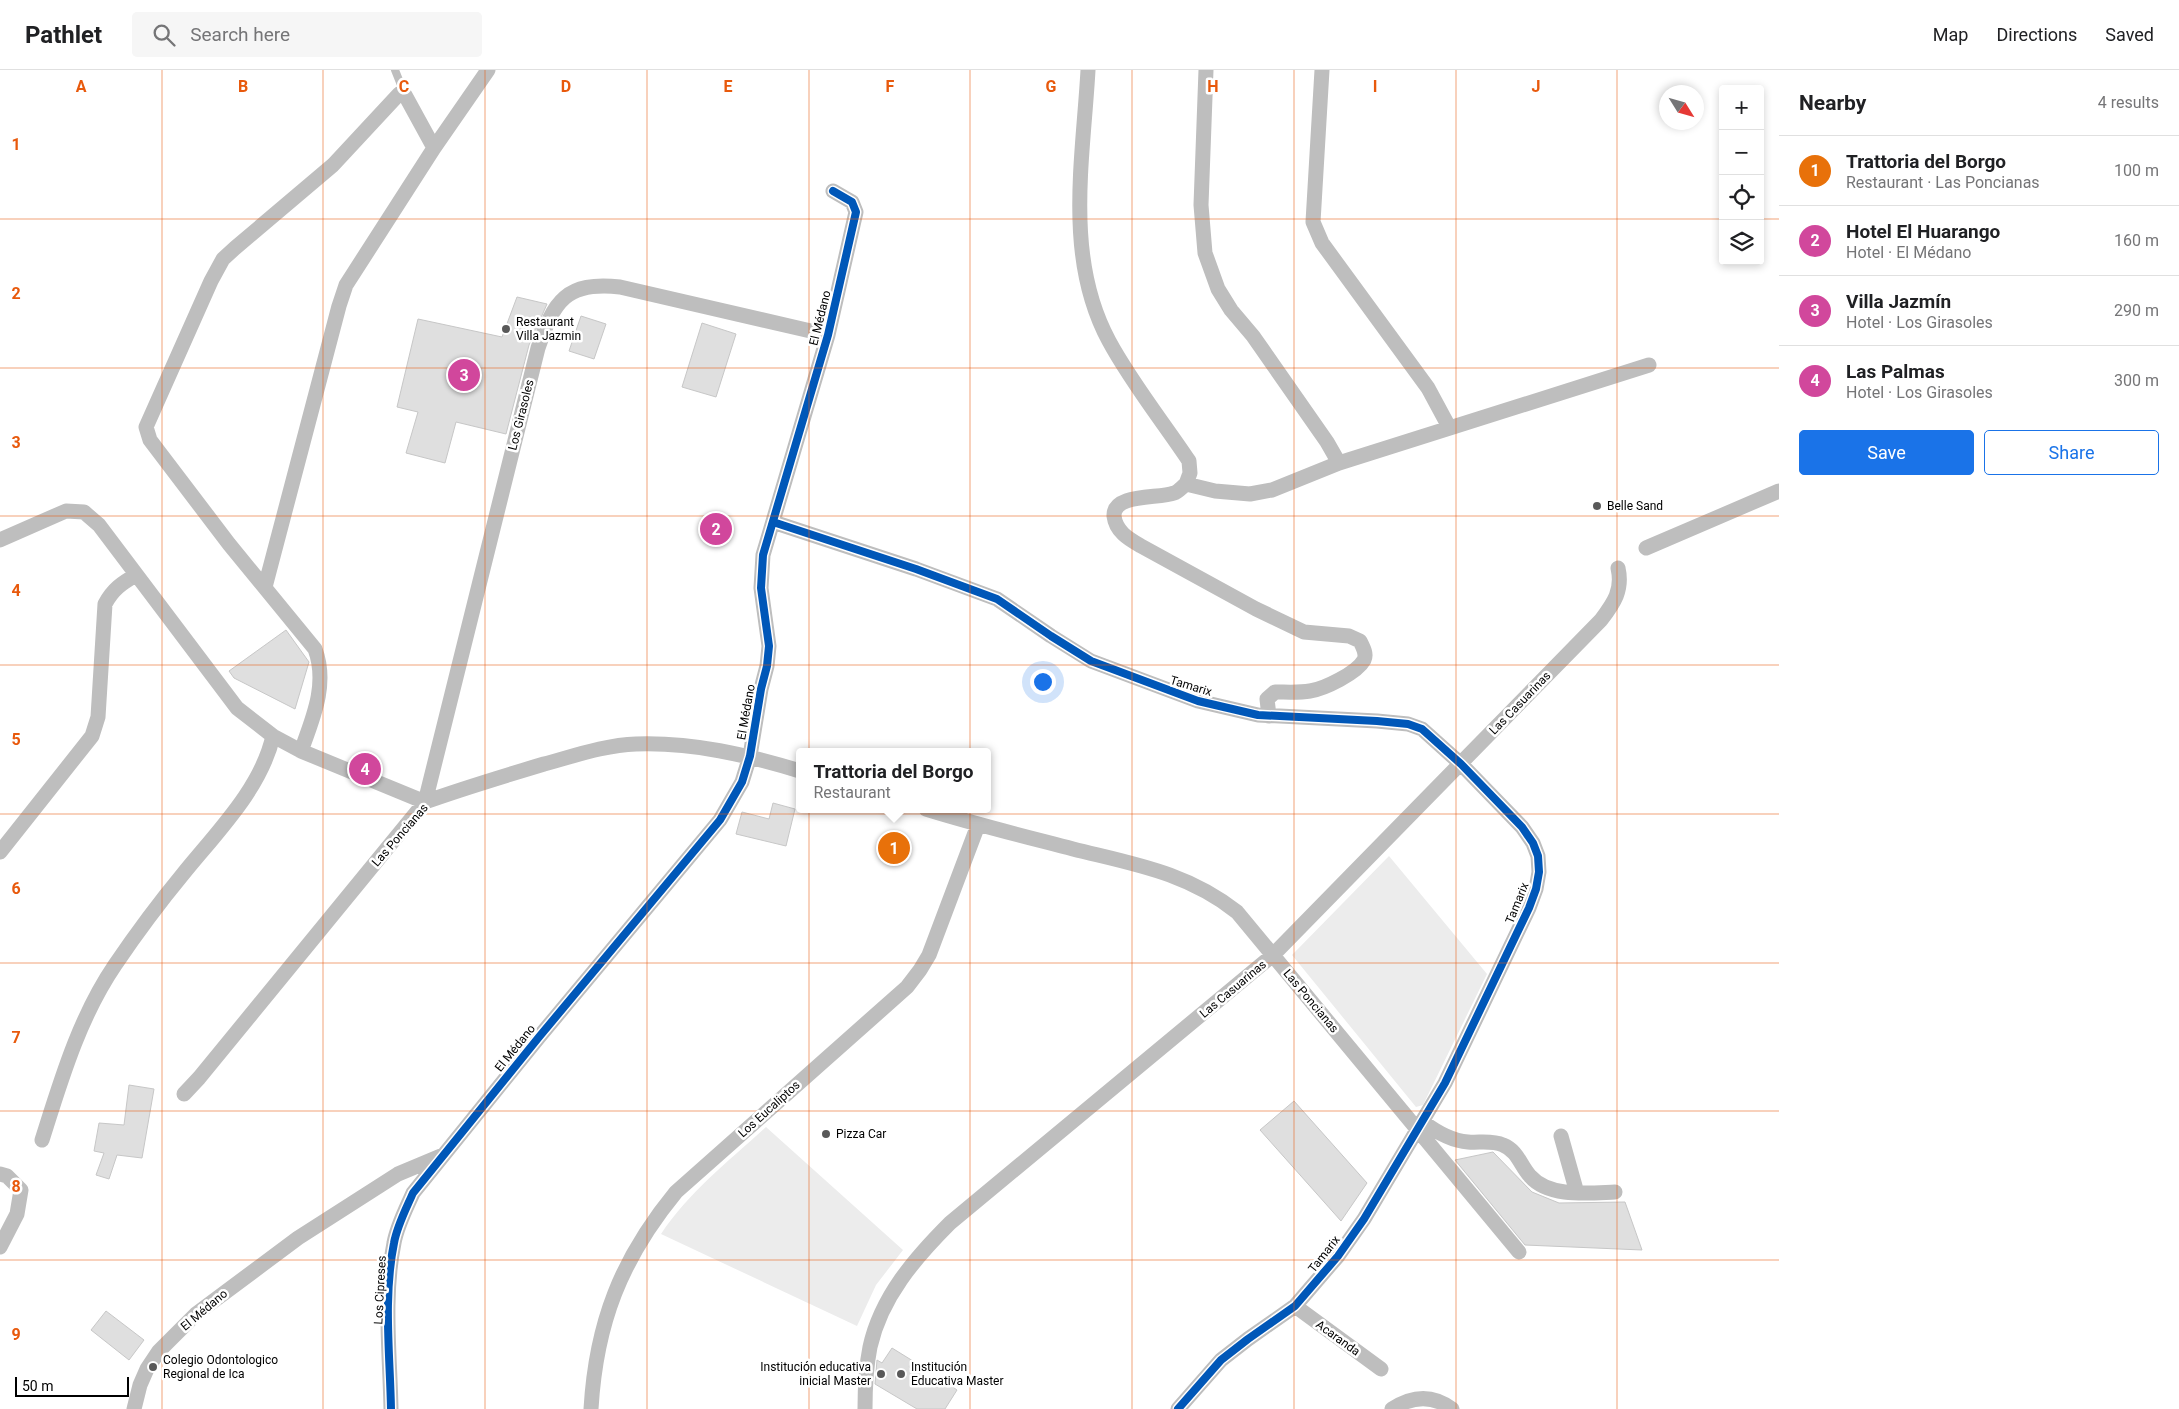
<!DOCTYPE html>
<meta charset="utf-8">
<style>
:root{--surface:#fff;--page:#f6f6f6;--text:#202124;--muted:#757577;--line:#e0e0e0;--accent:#1a73e8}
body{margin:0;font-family:Roboto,sans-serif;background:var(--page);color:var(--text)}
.controls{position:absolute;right:15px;top:15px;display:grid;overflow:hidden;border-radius:5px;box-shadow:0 2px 8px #0003}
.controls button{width:45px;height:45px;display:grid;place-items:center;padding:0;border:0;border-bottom:1px solid var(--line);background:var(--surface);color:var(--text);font:25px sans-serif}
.compass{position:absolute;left:1659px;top:15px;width:45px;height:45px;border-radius:50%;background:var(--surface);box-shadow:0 2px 8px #0003;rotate:127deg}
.scale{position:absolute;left:15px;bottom:12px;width:114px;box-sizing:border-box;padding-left:5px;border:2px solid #000;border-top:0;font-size:14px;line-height:18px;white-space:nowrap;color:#000;-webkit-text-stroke:4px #fff;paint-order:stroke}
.you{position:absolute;left:1042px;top:611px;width:18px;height:18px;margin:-12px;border:4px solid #fff;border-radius:50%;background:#1a73e8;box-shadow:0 0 0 8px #1a73e833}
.badge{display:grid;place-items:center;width:32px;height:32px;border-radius:50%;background:var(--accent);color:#fff;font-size:16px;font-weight:700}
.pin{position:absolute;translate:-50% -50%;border:2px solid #fff;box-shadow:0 1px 5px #0006}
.popup{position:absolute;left:796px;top:678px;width:195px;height:65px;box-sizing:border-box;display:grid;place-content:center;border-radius:5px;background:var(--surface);filter:drop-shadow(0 1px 4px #0005);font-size:16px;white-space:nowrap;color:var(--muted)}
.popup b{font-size:19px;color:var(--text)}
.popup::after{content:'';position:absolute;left:50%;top:100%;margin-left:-10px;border:10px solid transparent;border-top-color:var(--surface)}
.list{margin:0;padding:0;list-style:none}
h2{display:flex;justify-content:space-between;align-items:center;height:65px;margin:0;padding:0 20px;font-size:21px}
h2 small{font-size:16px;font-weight:400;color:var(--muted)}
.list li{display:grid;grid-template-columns:32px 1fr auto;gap:15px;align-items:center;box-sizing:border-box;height:70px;padding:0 20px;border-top:1px solid var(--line)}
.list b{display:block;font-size:19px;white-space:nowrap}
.list p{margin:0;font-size:16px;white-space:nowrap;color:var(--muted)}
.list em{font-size:16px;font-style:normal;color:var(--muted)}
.actions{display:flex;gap:10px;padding:15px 20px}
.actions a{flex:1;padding:11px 0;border:1px solid var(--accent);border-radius:5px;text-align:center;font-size:18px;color:var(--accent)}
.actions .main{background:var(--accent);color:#fff}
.icon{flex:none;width:28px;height:28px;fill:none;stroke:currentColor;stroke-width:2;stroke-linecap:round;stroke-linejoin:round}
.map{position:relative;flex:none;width:1779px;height:1339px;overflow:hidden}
header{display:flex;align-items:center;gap:30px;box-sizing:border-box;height:70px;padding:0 25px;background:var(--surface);border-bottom:1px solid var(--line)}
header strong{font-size:24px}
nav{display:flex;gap:28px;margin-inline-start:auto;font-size:18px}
.search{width:350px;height:45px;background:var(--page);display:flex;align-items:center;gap:12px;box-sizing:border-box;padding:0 18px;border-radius:5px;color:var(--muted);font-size:19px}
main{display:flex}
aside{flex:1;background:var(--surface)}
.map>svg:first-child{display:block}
</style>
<header>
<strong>Pathlet</strong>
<div class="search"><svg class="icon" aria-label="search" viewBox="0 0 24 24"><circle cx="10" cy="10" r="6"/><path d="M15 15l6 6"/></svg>Search here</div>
<nav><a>Map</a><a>Directions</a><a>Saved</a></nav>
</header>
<main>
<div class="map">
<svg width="1779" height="1339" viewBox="0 0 1779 1339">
<rect width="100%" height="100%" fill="#fff"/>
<path fill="#ececec" d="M1389,786l98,118 -64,131 -7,2 -124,-152z
M766,1057l137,123 -27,35 -19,41 -196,-92c28,-42 68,-73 105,-107z"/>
<path fill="#dfdfdf" stroke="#c7c7c7" d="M517,227l30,7 -18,41 -23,89 -50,-12 -11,41 -39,-10 12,-41 -21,-5 21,-88 84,18z
M581,246l25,8 -12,35 -25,-8z
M702,253l34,11 -20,63 -34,-10z
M286,560l23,32 -14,47 -61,-31 -5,-7z
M773,733l22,6 -9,37 -50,-12 6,-22 27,7z
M129,1015l25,4 -12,69 -25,-3 -8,24 -13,-4 8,-22 -10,-2 5,-28 25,2z
M1294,1031l73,82 -26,38 -81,-91z
M1493,1082l39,40 27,11 66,-1 17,48 -117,-5 -70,-85z
M106,1241l38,29 -15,20 -38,-30z
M892,1278l21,13 -4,6 30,19 4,-6 14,10 -12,19h-28l-42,-25 2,-24 5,3z"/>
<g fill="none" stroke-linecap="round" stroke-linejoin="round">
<path stroke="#bebebe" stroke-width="8" d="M395,0l10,25"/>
<path stroke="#bebebe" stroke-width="15" d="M1088,0c-5,90 -24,188 21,271 22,41 54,81 80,120l1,12 -4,11
M1206,0l-5,135 4,48 13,36 13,21 22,26 74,106 12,21
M1322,0l-9,152 9,21 106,145 21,39
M773,452l143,47 81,30 54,37 40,25 107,40 60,14 119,6 31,3 14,5 39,35 61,63 11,16 5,13 1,16 -3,17 -7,19 -84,175 -81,136 -26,37 -43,50 -47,33 -27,21 -43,49
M0,470l66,-29 18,1 15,13 138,183 36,28 28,15 124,51 113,-454c16,-47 28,-67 82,-61l208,48
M1646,478l133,-57
M265,517l74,-281 7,-21 88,-137 54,-78
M1269,646l-2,-17 8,-7c11,0 24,1 35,-1 14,-2 47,-18 54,-31 3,-6 -1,-13 -4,-19l-11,-5 -45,-4 -48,-23 -115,-63c-12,-7 -25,-14 -27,-30 -1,-23 45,-17 60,-23 4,-1 8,-6 12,-9l29,7 35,3 22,-4 67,-27 310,-98
M301,681c12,-33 27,-67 14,-102l-86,-105 -79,-104 -4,-13 65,-146 12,-22 12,-11 98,-83 66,-71 6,1 29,53
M926,739c48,15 97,27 147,40 60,15 113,23 164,63l282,340
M0,782l92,-116 6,-19 7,-113c8,-15 17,-21 31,-29
M184,1024l15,-16 226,-276c39,-14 79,-26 119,-38 30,-8 61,-19 92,-20 57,-2 111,11 164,27
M1423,1052c12,9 29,19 45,20 11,1 24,-2 35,3 15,6 17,20 27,31 19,22 59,17 85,16
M1561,1066l16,57
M42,1070c19,-60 37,-122 73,-175 21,-31 44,-62 68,-91 33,-41 78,-85 90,-138
M0,1104l7,2 14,14 -4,24 -17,33
M1295,1236l86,63
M134,1339l6,-24 7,-16 12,-18 37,-37 102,-76 100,-64 43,-18
M391,1339c-1,-54 -8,-112 3,-166 3,-17 12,-34 19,-50l126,-156 181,-217 22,-38 8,-26 11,-67 6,-23 2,-20 -8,-58 2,-33 65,-220 28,-123 -4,-10 -19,-11
M591,1339c5,-86 30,-150 85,-217l231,-205 13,-17 9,-15 49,-130
M865,1339c0,-20 1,-42 5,-62 11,-50 45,-89 80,-124l323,-268 328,-335c13,-17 22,-30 17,-52
M1392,1339c20,-13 40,-15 60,0"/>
<defs>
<path id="cycleway" d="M773,452l143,47 81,30 54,37 40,25 107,40 60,14 119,6 31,3 14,5 39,35 61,63 11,16 5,13 1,16 -3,17 -7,19 -84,175 -81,136 -26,37 -43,50 -47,33 -27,21 -43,49
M391,1339c-1,-54 -8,-112 3,-166 3,-17 12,-34 19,-50l126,-156 181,-217 22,-38 8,-26 11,-67 6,-23 2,-20 -8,-58 2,-33 65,-220 28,-123 -4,-10 -19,-11"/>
</defs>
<use href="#cycleway" stroke="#fff" stroke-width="11"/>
<use href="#cycleway" stroke="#0057b8" stroke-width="8"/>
</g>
<path fill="none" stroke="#e8590c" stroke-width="1" stroke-opacity="0.55" d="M162,0v1339M323,0v1339M485,0v1339M647,0v1339M809,0v1339M970,0v1339M1132,0v1339M1294,0v1339M1456,0v1339M1617,0v1339M0,149h1723M1760,149h19M0,298h1779M0,446h1779M0,595h1779M0,744h1779M0,893h1779M0,1041h1779M0,1190h1779"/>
<g fill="#595959" stroke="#fff" stroke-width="2">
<circle cx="506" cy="259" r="5"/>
<circle cx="1597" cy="436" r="5"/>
<circle cx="826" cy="1064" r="5"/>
<circle cx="153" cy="1297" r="5"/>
<circle cx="881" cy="1304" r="5"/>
<circle cx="901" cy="1304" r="5"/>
</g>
<g text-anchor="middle" stroke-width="5" stroke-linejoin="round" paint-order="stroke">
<g font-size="12" fill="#000" stroke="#fff">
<text transform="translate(820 248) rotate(-76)" y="4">El Médano</text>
<text transform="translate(521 345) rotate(-76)" y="4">Los Girasoles</text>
<text transform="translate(1191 616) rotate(17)" y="4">Tamarix</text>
<text transform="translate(1520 633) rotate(-46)" y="4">Las Casuarinas</text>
<text transform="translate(746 642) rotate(-80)" y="4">El Médano</text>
<text transform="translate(400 765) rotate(-49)" y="4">Las Poncianas</text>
<text transform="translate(1517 833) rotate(-68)" y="4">Tamarix</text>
<text transform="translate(1233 919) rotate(-40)" y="4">Las Casuarinas</text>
<text transform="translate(1311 931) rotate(50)" y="4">Las Poncianas</text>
<text transform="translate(515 978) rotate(-51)" y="4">El Médano</text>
<text transform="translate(769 1039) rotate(-42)" y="4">Los Eucaliptos</text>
<text transform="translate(1324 1184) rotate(-52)" y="4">Tamarix</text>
<text transform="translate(380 1220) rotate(-87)" y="4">Los Cipreses</text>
<text transform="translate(204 1240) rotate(-40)" y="4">El Médano</text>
<text transform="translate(1338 1268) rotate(36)" y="4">Acaranda</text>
</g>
<g font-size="12" fill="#000" stroke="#fff" text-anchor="start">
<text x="516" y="256">Restaurant<tspan x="516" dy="14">Villa Jazmin</tspan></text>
<text x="1607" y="440">Belle Sand</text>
<text x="836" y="1068">Pizza Car</text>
<text x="163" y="1294">Colegio Odontologico<tspan x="163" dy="14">Regional de Ica</tspan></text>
<text x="871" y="1301" text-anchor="end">Institución educativa<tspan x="871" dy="14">inicial Master</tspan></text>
<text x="911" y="1301">Institución<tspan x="911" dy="14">Educativa Master</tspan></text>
</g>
</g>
<g font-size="16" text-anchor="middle" font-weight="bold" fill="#e8590c" stroke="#fff" stroke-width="5" stroke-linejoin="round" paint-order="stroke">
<text x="81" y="22">A</text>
<text x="243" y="22">B</text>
<text x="404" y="22">C</text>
<text x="566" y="22">D</text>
<text x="728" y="22">E</text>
<text x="890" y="22">F</text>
<text x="1051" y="22">G</text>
<text x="1213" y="22">H</text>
<text x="1375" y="22">I</text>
<text x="1536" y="22">J</text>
<text x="16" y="80">1</text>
<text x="16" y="229">2</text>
<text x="16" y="378">3</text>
<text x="16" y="526">4</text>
<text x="16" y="675">5</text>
<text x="16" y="824">6</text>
<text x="16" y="973">7</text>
<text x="16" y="1122">8</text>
<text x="16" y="1270">9</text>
</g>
</svg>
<div class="controls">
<button>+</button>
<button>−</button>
<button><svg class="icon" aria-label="locate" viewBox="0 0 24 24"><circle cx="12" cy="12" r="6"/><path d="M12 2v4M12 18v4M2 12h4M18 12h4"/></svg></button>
<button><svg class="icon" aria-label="layers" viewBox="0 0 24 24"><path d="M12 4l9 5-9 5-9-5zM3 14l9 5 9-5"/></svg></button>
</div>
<svg class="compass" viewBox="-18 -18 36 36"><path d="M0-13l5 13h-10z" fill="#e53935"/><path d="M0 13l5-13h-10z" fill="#757577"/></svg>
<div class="scale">50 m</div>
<div class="you"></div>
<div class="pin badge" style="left:894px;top:778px;background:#e8710a">1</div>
<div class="popup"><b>Trattoria del Borgo</b>Restaurant</div>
<div class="pin badge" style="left:716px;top:459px;background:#d1479c">2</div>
<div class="pin badge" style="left:464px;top:305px;background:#d1479c">3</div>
<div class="pin badge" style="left:365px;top:699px;background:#d1479c">4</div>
</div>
<aside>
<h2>Nearby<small>4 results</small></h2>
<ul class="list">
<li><span class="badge" style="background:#e8710a">1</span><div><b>Trattoria del Borgo</b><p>Restaurant · Las Poncianas</p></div><em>100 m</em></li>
<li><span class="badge" style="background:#d1479c">2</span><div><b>Hotel El Huarango</b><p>Hotel · El Médano</p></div><em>160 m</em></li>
<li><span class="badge" style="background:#d1479c">3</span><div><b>Villa Jazmín</b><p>Hotel · Los Girasoles</p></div><em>290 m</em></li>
<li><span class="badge" style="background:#d1479c">4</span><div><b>Las Palmas</b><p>Hotel · Los Girasoles</p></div><em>300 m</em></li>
</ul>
<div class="actions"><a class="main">Save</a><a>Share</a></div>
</aside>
</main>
